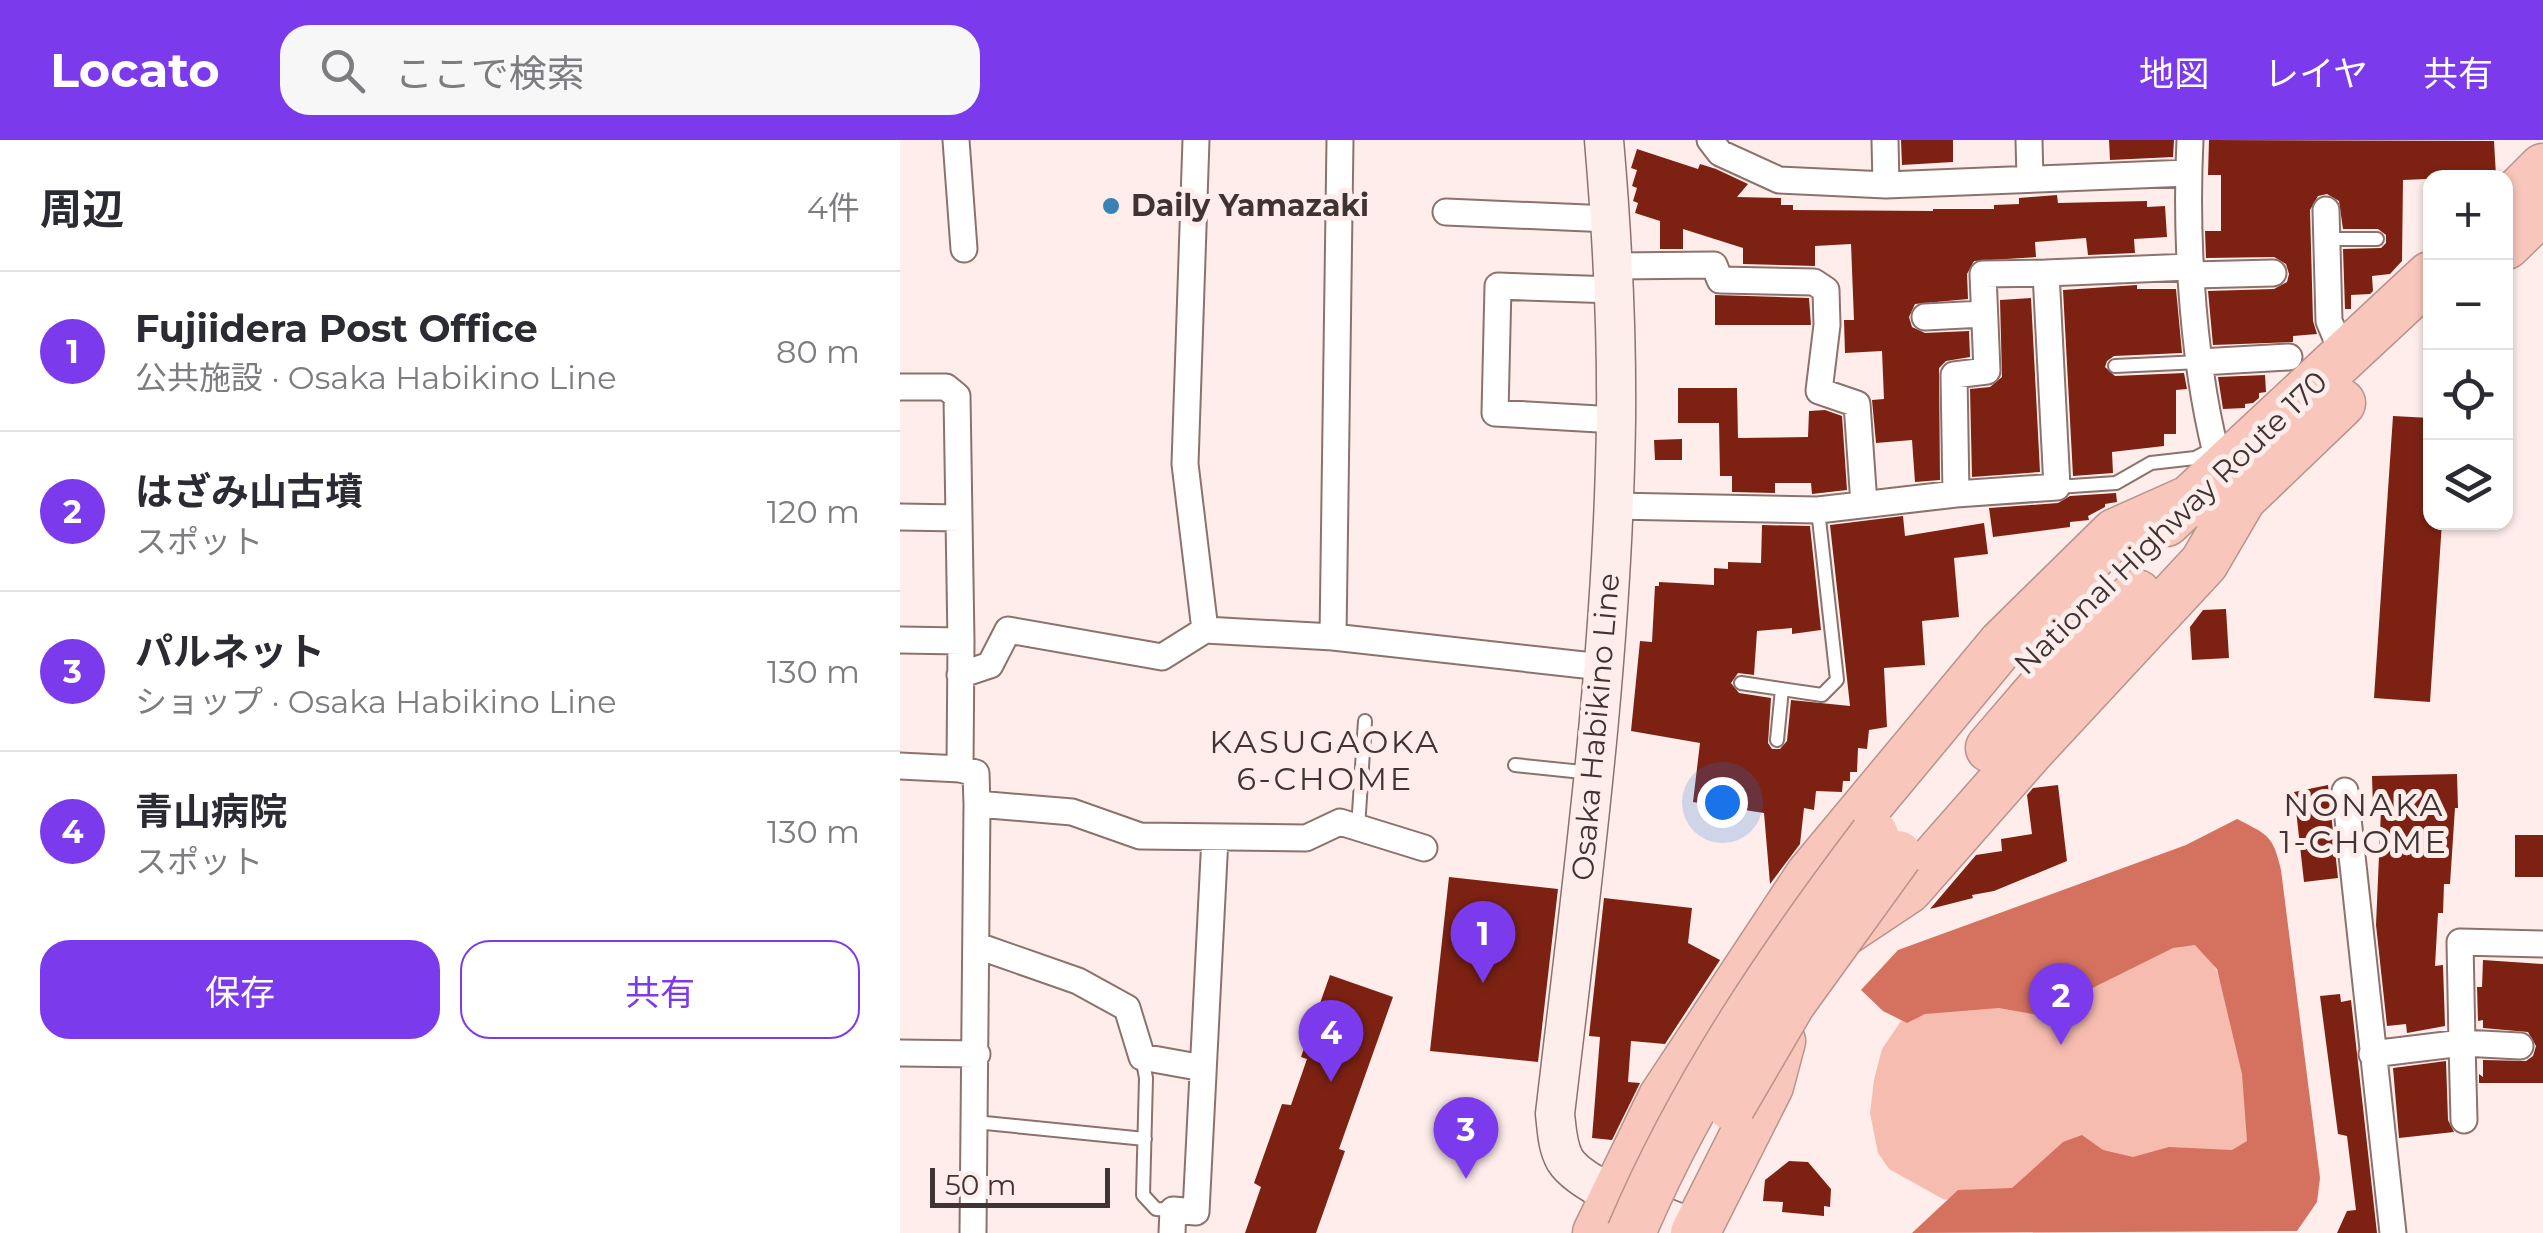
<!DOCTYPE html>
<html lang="ja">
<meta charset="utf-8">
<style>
:root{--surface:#fff;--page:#f7f7f7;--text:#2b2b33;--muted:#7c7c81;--line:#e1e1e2;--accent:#7c3aed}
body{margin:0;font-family:Montserrat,"Noto Sans JP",sans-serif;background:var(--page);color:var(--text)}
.controls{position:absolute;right:30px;top:30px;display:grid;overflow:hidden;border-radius:20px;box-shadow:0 2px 8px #0004}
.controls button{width:90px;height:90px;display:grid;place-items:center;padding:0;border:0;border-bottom:2px solid var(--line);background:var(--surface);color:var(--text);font:50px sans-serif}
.scale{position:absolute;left:30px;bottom:25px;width:180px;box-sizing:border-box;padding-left:10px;border:5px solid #3f3432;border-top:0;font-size:28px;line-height:35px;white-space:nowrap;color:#3f3432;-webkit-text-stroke:8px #feedea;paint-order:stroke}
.you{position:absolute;left:822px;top:662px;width:35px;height:35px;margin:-25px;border:8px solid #fff;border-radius:50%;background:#1a73e8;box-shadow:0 0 0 15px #1a73e833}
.badge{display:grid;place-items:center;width:65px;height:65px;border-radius:50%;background:var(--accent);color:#fff;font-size:32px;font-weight:700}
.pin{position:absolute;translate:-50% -82px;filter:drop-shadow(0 2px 5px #0008)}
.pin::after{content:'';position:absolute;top:52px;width:35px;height:30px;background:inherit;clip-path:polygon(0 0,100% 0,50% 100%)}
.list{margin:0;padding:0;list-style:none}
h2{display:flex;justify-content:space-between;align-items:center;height:130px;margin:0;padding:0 40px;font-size:42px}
h2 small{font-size:32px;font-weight:400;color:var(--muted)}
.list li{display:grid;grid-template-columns:65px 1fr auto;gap:30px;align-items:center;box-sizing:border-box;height:160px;padding:0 40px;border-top:2px solid var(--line)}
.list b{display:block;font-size:38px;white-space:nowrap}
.list p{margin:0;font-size:32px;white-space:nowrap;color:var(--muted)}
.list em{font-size:32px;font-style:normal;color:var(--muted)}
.actions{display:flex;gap:20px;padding:30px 40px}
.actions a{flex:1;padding:22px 0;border:2px solid var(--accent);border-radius:30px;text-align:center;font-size:35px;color:var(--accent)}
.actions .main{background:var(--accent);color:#fff}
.icon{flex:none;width:55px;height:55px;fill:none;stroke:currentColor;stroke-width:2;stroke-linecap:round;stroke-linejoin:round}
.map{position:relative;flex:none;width:1643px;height:1093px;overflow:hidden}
header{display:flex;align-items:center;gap:60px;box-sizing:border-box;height:140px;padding:0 50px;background:var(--accent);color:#fff}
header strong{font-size:48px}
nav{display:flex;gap:55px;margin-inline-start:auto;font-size:35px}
.search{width:700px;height:90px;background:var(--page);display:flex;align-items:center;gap:25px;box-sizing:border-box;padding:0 35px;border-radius:30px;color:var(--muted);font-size:38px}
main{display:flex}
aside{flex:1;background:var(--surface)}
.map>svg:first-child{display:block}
</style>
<header>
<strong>Locato</strong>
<div class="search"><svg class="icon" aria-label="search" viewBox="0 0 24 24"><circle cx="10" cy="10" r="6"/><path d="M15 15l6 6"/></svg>ここで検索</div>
<nav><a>地図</a><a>レイヤ</a><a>共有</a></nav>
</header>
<main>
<aside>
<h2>周辺<small>4件</small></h2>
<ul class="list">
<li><span class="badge">1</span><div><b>Fujiidera Post Office</b><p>公共施設 · Osaka Habikino Line</p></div><em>80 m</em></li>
<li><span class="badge">2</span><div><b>はざみ山古墳</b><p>スポット</p></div><em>120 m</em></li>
<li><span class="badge">3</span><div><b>パルネット</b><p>ショップ · Osaka Habikino Line</p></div><em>130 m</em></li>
<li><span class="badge">4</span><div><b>青山病院</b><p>スポット</p></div><em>130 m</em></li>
</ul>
<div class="actions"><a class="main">保存</a><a>共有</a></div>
</aside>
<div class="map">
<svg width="1643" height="1093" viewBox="0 0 1643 1093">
<rect width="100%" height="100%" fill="#feedea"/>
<path fill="#f7bcb0" d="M1301,794c27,56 52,147 50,209l-38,23 -234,39 -36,-6 -54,-30 -11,-16 -8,-40 4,-33 8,-31 19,-28z"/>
<path fill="#d5725f" d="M1337,679c31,16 36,16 44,51l39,308 -3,24 -20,29 -385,2 46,-43 54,-2 51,-46 19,-7 21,15 30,7 36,-10 63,3 15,-9 -5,-67 -25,-105 -22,-24 -22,3 -135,67 -39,-7 -74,6 -18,9 -24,-12 -22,-21 37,-40 288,-105z"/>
<path fill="#7d2213" d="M1001,0h52v22l-51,3z
M1209,0h65l-1,17 -63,3z
M1309,0l285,1 2,35 -93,4 -1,81 -12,13 -18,2 1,15 -3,3 -19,1v14h-6l-2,-60 38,-1 5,-5v-8l-8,-6h-35l-4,-28 -12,-7 -9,2 -8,14 3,111 4,13 -24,2v6l-80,3 -5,-54 66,-2 13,-7 2,-8 -3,-10 -12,-7 -68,1 -1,-27h16v-56h-13z
M737,9l61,20 2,-5 16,5 32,15 -11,13 44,1v7h12v5l140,1v-2h61v-4l25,-1v-6l38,-3 1,8 89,-2v6l18,-1 2,31 -33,2 1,14 -47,2 -2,-17 -51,4 1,15 -62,4 -7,13 1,25 -53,5 -6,13 3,10 13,6 44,-2 1,26 -24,4 -7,7 1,112 -25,2 -3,-42 -36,3 -4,-43 12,-1 -2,-48 -37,2 -1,-33h10l-3,-76 -36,2v20l-72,-2v-16l-60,-19v20h-23v-28l-25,-8 3,-10 -5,-2 4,-13 -5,-2 5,-16 -6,-2z
M1237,145v4h39l6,64 -68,3 -7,5 -2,6 10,9 69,-3 3,16 -11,1v44h-12v12l-52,6 1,21 -40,3 -10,-186z
M815,155l94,3 2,27h-96z
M1131,158l9,174 -68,5 -2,-88 20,-2 12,-10 -2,-77z
M1365,235l1,17 -7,1v5l-6,5 -8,1v4l-22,1 -5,-32z
M778,248h59l1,50 70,-1 1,-26 16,-1 17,6 5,74 -35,4 -1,-11h-36v10l-43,-1v-16h-12l-1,-53h-41z
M1493,276l37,2v104h12l-12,180 -56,-4z
M782,299v21h-27l-1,-20z
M1216,353l1,9 -12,2v3l-17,9 1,4 -19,2v5l-77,10 -4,-29 69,-5 12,-7z
M1003,376l2,20 79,-13 4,31 -34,4 5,59 -37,4 3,44 -41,3 3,59 -18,3 -2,19 -9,-1 -1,24h-7v9h-7l-1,11 -26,-1 -2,19 -10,-2 -4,36 -30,40 -6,-71 -71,-11 7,-59 -69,-12 9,-90 12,1 3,-56h4v-4l55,3v-17l14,1v-7l33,1 1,-38 48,1 11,104 -29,4v-6l-35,3 -3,44 -16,-2 -7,10 8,10 32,5 -3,45 4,6h8l7,-8 4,-41 59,6 -20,-181z
M1326,469l3,49 -37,2 -2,-33 13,-17z
M1557,634l1,34h-3l-5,76h-6l-1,29h-5l-3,53 8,-1 2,61 -38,7 -1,-9 -19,2 -11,-101 5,-115h-8l-1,-34z
M1158,645l9,76 -73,30 -22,4 1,3 -43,11 46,-54 26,-4 -1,-12 31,-5 -5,-39 6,-7z
M1428,645l10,93 -34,4 -10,-90z
M1615,695h28v42h-28z
M549,737l109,12 -20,173 -108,-11z
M704,758l88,10 -4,35 32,17 -55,84 -34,-3 -3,41 12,1 -28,57 -20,-2 8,-101 -11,-1z
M1583,820l60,4v119h-64v-9l4,3v-17l43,1 7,-5 3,-10 -8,-14 -45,-4v-8l-5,1 -1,-34h5z
M430,835l63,22 -54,152 6,2 -29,82h-71l16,-46 -7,-4 28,-79 9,1 16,-46 -6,-2z
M1440,854l1,8 10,-2 26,233h-40l10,-22 9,-1 -9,-74 -9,-2 -18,-138z
M1546,921l2,59 6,12 -55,6 -6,-70z
M889,1021l19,1 23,27 -1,18 -6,-1v10l-42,-4 1,-10 -20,-1 2,-21z"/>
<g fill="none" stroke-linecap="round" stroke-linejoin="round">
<defs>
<path id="lane" d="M1426,99h51
M1215,226l85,-4
M1157,347l59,-4 35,-20 44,-5 19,-10
M841,543l81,12 15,-15 -19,-170
M877,600l5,-51
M615,625l77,8
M458,688l7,-107
M242,917l4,21 -3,117 13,14 17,1
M75,982l170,17"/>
<path id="street" d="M56,0l8,109
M296,0l-11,324 20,166
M810,0l10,13 59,27 107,5 302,-12
M985,0l1,45
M1129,0l1,39
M1290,0c-5,103 3,232 31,332
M1426,70l3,111 15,36
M546,72l164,7
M714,126l100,-1 6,15 94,2 12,8 1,35 -8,66 38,13 7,100
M1293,135l80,-2
M715,150l-117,-4 -3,127 121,7
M1025,177l58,-3
M1300,222l89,-5
M0,247h46l11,9 4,245 -1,128 16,4 1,31 -4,429
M1056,354l-2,-119 33,-4 -4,-97 63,-1
M713,366l205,4 138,-16 101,-7 -11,-214 143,-6
M0,377l59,1
M433,497l7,-497
M0,500l61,1
M60,535l30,-10 18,-35 154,27 43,-27 128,7 269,30
M0,626l60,3
M1445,651l48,442
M77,664l95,8 68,24 166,2 34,-16 84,26
M78,806l100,35 49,27 15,49 61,11
M0,913l77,1
M1472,914l90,-11 -2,-101 83,2
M1564,980l-2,-77 58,3
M272,1093l1,-23 23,2 19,-375"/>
<path id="secondary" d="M704,0c8,93 13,186 12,280 -3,232 -34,463 -61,694 2,16 2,32 10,46 17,28 100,57 132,70"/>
<path id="highway" d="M1606,65l37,-37
M1606,105l37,-36
M1320,379l121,-116
M1266,382l264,-246
M1090,608l79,-92 68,-62
M945,791l63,-42 124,-141 172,-185 38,-65
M697,1093l66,-136 147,-222 192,-231 113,-111 74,-33
M795,1093l74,-147 12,-45"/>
</defs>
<use href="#lane" stroke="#8b726d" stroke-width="16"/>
<use href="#street" stroke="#8b726d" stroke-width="29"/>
<use href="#secondary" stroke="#8b726d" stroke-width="41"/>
<use href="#highway" stroke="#b8938c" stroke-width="51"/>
<use href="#lane" stroke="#fff" stroke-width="12"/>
<use href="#street" stroke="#fff" stroke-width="25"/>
<use href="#secondary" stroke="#fdeeeb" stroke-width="38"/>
<use href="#highway" stroke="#f9c6bc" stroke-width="48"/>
<defs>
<path id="highway-bridge" d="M831,966l60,-103 107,-148
M731,1093c61,-144 149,-274 243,-398"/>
</defs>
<use href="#highway-bridge" stroke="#b8938c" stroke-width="51" stroke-linecap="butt"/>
<use href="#highway-bridge" stroke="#f9c6bc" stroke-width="48"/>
</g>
<circle fill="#3883b6" stroke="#feedea" stroke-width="4" cx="211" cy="66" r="10"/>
<g text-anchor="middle" stroke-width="10" stroke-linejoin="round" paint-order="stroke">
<g font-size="30" font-weight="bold" fill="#3f3432" stroke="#feedea" text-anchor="start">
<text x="231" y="76">Daily Yamazaki</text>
</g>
<g font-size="30" fill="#3f3432" stroke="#feedea">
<text transform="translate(1271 383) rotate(-44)" y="10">National Highway Route 170</text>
<text transform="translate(696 587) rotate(-85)" y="10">Osaka Habikino Line</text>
</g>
<g font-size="32" letter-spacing="2.5" fill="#3f3432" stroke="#feedea">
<text x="425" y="613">KASUGAOKA<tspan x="425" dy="37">6-CHOME</tspan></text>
<text x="1464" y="676">NONAKA<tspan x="1464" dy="37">1-CHOME</tspan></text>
</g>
</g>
</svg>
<div class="controls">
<button>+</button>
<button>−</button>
<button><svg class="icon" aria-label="locate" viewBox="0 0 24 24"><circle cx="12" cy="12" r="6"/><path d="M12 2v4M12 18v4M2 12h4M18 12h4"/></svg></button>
<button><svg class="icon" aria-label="layers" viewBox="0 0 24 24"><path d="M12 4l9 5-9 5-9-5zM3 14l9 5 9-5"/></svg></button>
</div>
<div class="scale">50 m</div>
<div class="you"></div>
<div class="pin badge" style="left:583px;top:843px">1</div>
<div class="pin badge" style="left:1161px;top:905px">2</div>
<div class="pin badge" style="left:566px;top:1039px">3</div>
<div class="pin badge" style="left:431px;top:942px">4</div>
</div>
</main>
